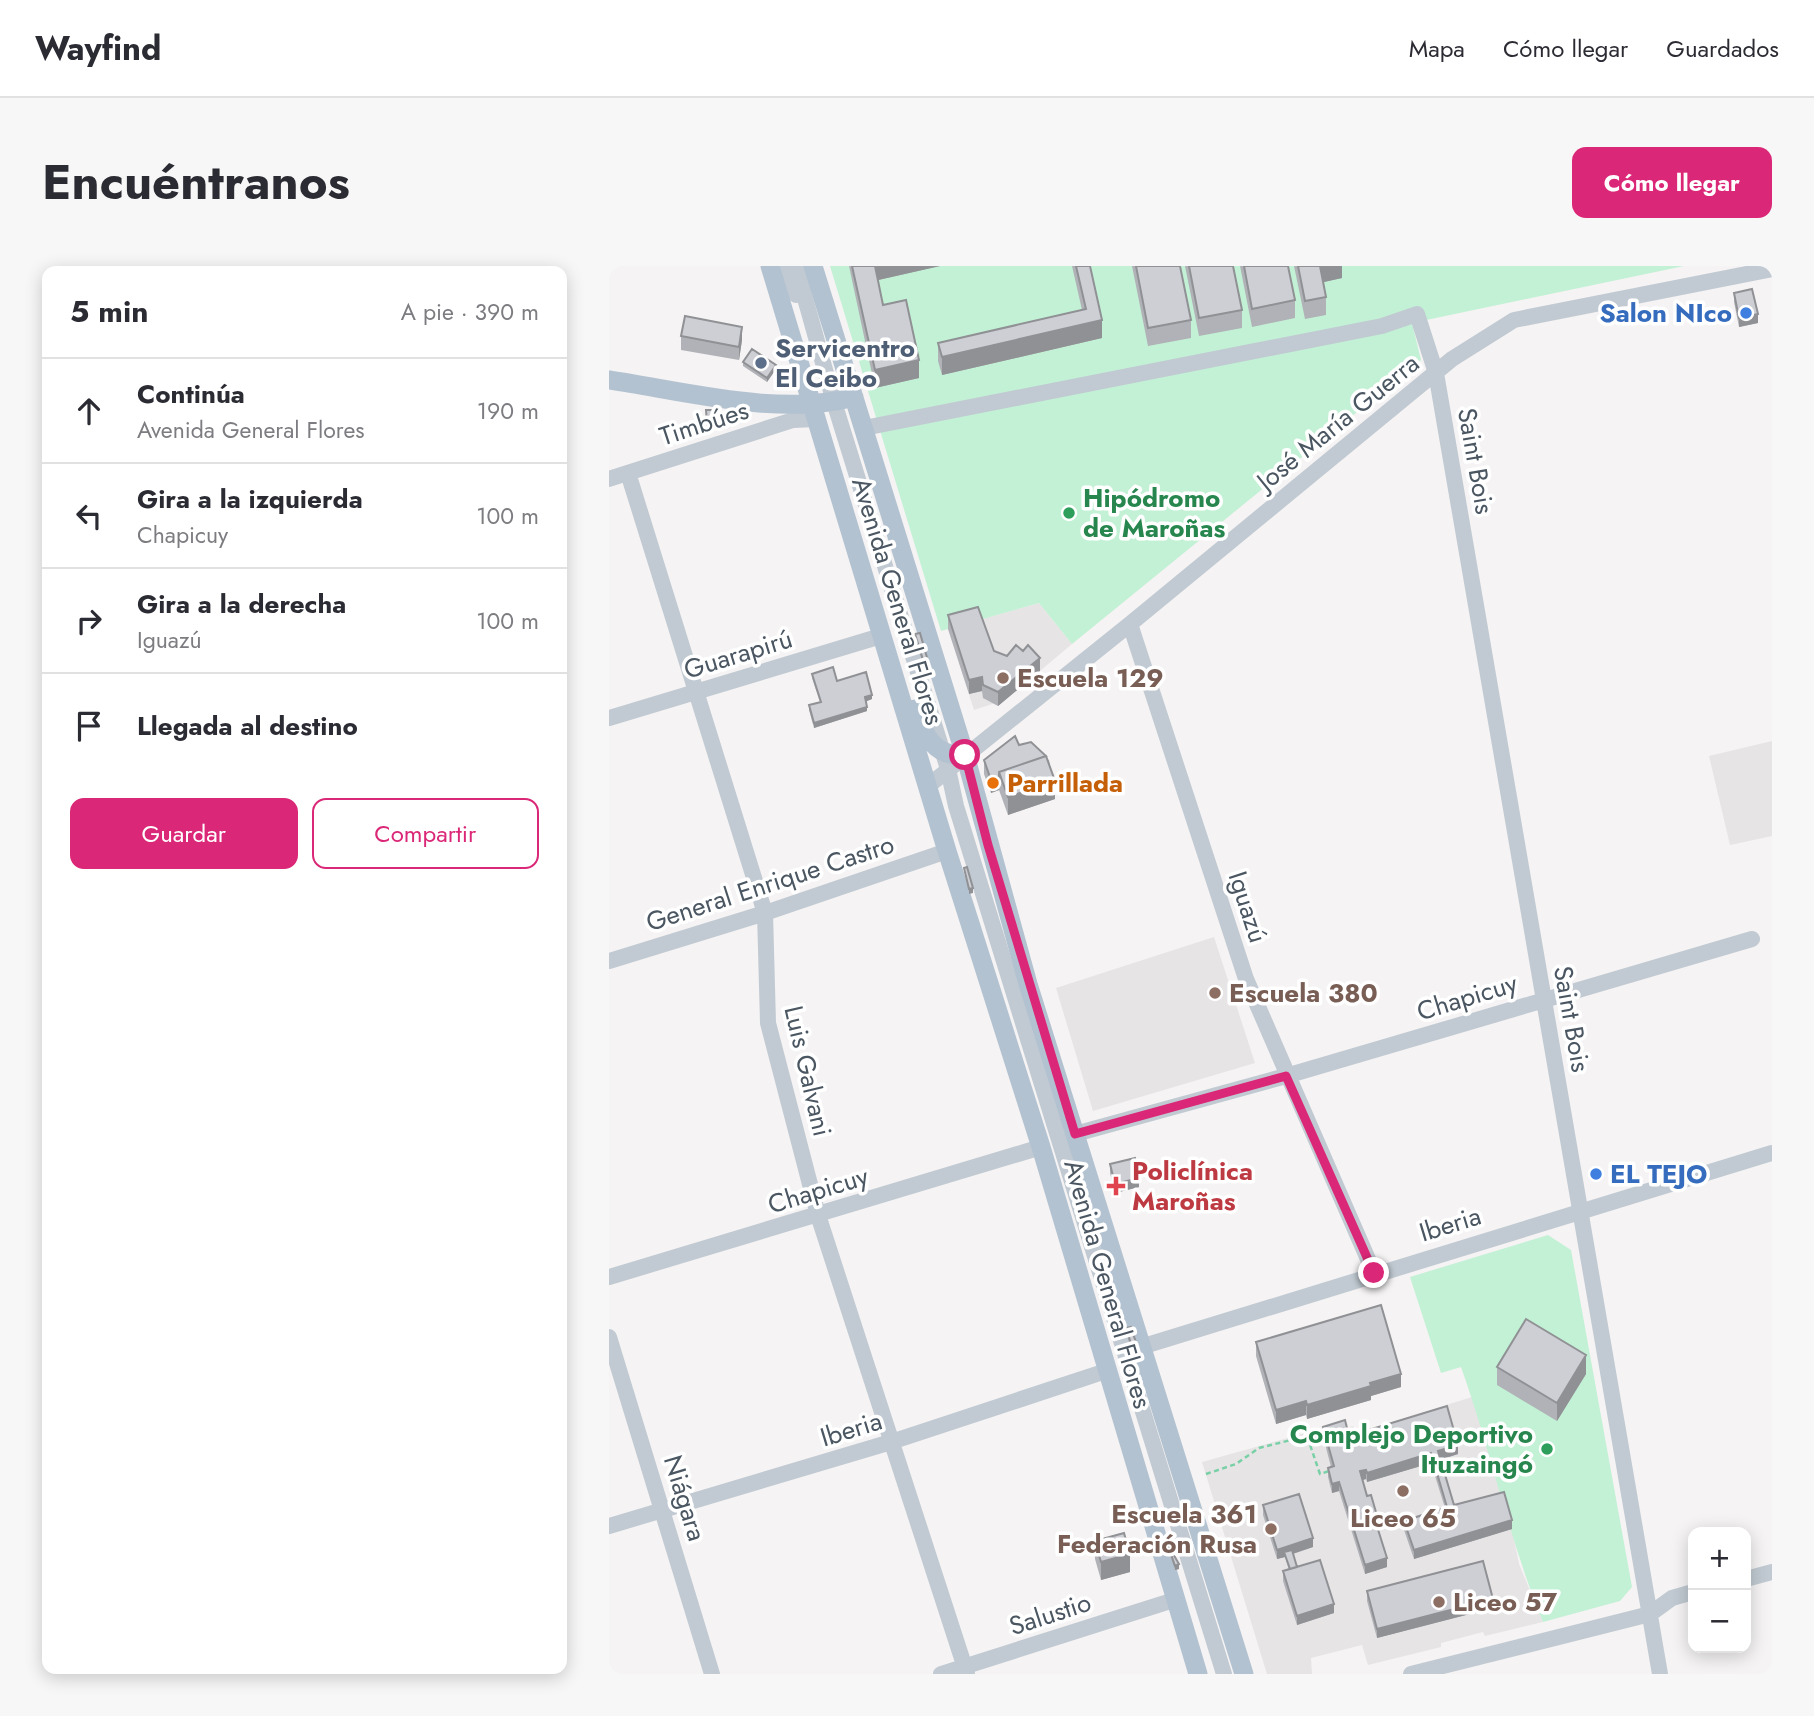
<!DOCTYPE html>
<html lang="es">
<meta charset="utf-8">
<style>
:root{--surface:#fff;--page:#f7f7f7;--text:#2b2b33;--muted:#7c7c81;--line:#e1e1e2;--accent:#db2777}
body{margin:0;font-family:Jost,sans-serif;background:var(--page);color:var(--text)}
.controls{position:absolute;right:21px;bottom:21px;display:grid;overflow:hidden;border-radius:14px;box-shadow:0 4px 18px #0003}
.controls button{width:63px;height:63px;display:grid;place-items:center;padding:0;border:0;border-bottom:2px solid var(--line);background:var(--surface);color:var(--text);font:35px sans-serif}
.stop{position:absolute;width:21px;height:21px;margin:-16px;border:5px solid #db2777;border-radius:50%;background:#fff}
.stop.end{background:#db2777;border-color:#fff;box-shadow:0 2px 7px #0008}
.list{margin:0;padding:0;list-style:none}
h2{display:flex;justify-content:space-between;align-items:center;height:91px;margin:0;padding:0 28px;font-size:30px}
h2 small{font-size:23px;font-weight:400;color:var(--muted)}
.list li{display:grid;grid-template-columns:46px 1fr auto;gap:21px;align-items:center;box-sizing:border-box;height:105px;padding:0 28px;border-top:2px solid var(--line)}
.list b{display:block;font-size:26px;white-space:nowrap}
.list p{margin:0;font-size:23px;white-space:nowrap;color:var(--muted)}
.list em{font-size:23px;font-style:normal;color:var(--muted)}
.actions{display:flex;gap:14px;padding:21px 28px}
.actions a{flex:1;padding:16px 0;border:2px solid var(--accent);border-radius:14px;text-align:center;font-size:24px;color:var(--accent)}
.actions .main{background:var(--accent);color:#fff}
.icon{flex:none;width:38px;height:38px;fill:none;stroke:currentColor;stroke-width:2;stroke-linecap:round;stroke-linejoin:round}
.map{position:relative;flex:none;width:1163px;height:1408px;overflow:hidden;border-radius:14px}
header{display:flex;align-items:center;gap:42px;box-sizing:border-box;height:98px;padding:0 35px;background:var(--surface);border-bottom:2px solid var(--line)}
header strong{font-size:33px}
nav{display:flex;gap:38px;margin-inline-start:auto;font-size:24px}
.intro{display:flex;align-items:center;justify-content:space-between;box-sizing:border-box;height:168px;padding:0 42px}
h1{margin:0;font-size:49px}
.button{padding:18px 32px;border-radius:14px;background:var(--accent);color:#fff;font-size:24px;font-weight:700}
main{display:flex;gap:42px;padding:0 42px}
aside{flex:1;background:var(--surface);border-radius:14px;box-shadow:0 4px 18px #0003}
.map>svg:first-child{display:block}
</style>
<header>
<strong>Wayfind</strong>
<nav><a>Mapa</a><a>Cómo llegar</a><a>Guardados</a></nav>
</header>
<div class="intro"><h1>Encuéntranos</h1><a class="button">Cómo llegar</a></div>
<main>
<aside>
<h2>5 min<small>A pie · 390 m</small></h2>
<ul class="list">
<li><svg class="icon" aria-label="ahead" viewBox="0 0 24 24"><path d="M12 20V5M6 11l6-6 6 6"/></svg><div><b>Continúa</b><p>Avenida General Flores</p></div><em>190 m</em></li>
<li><svg class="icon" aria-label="left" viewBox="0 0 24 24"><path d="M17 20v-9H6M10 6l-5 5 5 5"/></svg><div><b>Gira a la izquierda</b><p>Chapicuy</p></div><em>100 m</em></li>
<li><svg class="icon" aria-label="right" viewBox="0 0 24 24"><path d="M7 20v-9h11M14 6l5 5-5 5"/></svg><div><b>Gira a la derecha</b><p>Iguazú</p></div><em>100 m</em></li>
<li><svg class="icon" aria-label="arrive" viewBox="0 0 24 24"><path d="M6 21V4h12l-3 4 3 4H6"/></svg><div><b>Llegada al destino</b></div></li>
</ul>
<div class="actions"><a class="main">Guardar</a><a>Compartir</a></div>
</aside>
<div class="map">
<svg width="1163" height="1408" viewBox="0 0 1163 1408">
<rect width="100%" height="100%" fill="#f5f3f3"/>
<path fill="#e6e4e5" d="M430,337l33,41 -74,62 -3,-3 -21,7 -26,-81z
M1163,475v95l-42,9 -21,-89z
M605,671l41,126 -162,48 -37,-123z
M863,1131l40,132 7,35 24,58 -58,14 -2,-4 -42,11v4l-73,18 -6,-20 -51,13 1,16h-45l-65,-212 118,-33 3,7 30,-10 4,7z"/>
<path fill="#c3f1d5" d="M221,0h854l-272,57 9,37 -349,284 -33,-41 -98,28z
M939,969l23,15 61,337 -12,14 -77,21c-34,-82 -52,-171 -82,-255l-20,6 -31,-96z"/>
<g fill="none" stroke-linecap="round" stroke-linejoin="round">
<path stroke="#7ad0a6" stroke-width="2.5" stroke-dasharray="5 3.5" stroke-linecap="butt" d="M597,1208l30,-10 23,-16 48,-12 13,38 9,-3"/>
<path stroke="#c1cad2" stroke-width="16" d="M173,0l14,29
M187,0l38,136 114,367 8,37 268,868
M255,162l518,-102 35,-12 19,59 224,1301
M19,207l137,440 3,110 50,192 149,459
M0,213l184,-59 23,-1
M521,358l116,355 128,294
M0,452l272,-82
M319,520l202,-162 322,-265 62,-39 258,-51
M0,695l156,-48 182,-62
M466,868l211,-58 466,-137
M0,1011l432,-130
M0,1071l103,337
M535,1080l628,-193
M0,1260l282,-84 215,-71
M1137,1313l26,-7
M332,1408l233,-74
M802,1408l239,-60 22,-16 21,-6"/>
<path stroke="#b3c2d1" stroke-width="19" d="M161,0l177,585 94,296 157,527
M204,0l152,489 63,229 216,690
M0,114c75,11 171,37 245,17
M306,443c9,26 20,49 50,46"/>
</g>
<path fill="#b0b2b7" d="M240,0h91l-62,14 5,25 36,73 -44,10z
M463,0h18l12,72 -160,37 -4,-14v-18l144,-33z
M523,0h48l11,54v18l-43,8z
M576,0h48l9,44v18l-43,8z
M631,0h48l7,34v18l-43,9z
M685,0h48v12l-19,4 3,15v18l-21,4z
M1125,27l24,30 -19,4 -5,-25z
M72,70l61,4 -3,20 -58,-10z
M134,96l33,7 -9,13 -24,-16z
M97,144h11v19h-10z
M339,349l46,36 46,20 -42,35 -15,-8 -1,-7 -13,3 -21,-65z
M306,368l13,32 -4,1 -9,-28z
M203,408l25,7 35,18 -6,2 1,10 -53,17 -5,-18v-5l11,-3 -8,-24z
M410,479l30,15 6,39 -47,16 -9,-25 -8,3 -7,-19v-14z
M501,898l29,23 -24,6 -5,-20z
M517,1062l14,31 -5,2 -9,-28z
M647,1076l145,45 -30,9v4l-64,19 -1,-4 -30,9 -20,-68z
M888,1101l89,7 -29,47 -60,-36z
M714,1161l26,9 109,18 -17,6 13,45 58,24 -98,30 -10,-29v-9l41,-13 -14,-45 -64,19 -1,-3 -4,1 16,48 9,39 -22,7 -26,-83 -7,2 -4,-16v-9l3,-1 -8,-31z
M654,1239l50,42 -20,7 4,13 37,46 -37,12 -14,-44v-10l6,-1 -4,-13 -8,2 -14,-44z
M486,1275l35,31 -29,8 -6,-21z
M559,1279l11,24 -4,1 -7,-20z
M758,1325l126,17 -116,30 -10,-37z"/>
<path fill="#909195" d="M265,0h66l-66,15z
M711,0h22v12l-22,5z
M1149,48v9l-19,4v-9z
M493,54v18l-160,37v-18z
M133,61v13l-3,20v-13z
M310,94v18l-44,10v-18z
M167,99v4l-9,13v-4z
M431,392v13l-42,35v-14z
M319,395v5l-4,1v-4z
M373,411v14l-13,3v-14z
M263,429v4l-7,3v-5z
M258,441v4l-53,17v-5z
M390,511v13l-8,3v-13z
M446,515v18l-47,16v-18z
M364,622v5l-4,1v-5z
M530,912v9l-24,6v-9z
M531,1089v4l-5,2v-5z
M977,1089v19l-29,47v-18z
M792,1108v13l-30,9v4l-64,19v-14l63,-22z
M697,1135v14l-30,9v-14z
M849,1179v9l-20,6v-9z
M822,1187v10l-64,19v-9z
M757,1204v9l-6,2v-10z
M730,1216v9l-7,2v-9z
M903,1254v9l-98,30v-9z
M704,1272v9l-27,9 -2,-4 1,5 -8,2v-9z
M521,1288v18l-29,8v-18z
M778,1292v9l-22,7v-9z
M570,1298v5l-4,1v-4z
M884,1333v9l-116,30v-9z
M725,1338v9l-37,12v-9z"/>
<path fill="#cdcfd5" stroke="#909195" stroke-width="2" d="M243,0h23l8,39 23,-5 13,60 -44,10z
M467,0h14l12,54 -160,37 -4,-14 148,-34z
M527,0h44l11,54 -43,8z
M580,0h44l9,44 -43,8z
M635,0h44l7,34 -43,9z
M689,0h22l6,31 -21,4z
M1143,23l6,25 -19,4 -5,-25z
M76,50l57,11 -3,20 -58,-11z
M143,83l24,16 -9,13 -24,-16z
M97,144h11v14h-10z
M369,341l16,44 13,5 9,-11 7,6 5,-6 12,13 -42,34 -15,-7 -1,-8 -13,3 -21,-65z
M311,367l8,28 -4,2 -9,-29z
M224,401l4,14 29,-9 6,23 -7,2 2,10 -53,16 -5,-18 12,-3 -9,-28z
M406,470l4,9 12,-3 15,14 -47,16v5l-8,3 -7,-20z
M437,490l9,25 -47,16 -9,-25z
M358,601l6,21 -4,1 -5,-21z
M526,892l4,20 -24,6 -5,-20z
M772,1039l20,69 -31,9 1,3 -64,19 -1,-4 -30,9 -20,-68z
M917,1053l60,36 -29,48 -60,-36z
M522,1061l9,28 -5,1 -9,-28z
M838,1140l11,39 -20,6 16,54 50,-13 8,28 -98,30 -10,-29 43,-14 -16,-54 -64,20 -1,-3 -6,1 7,25 4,-1 7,24 -3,1 12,38 -22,7 -26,-83 -7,2 -4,-16 6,-2 -11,-39 22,-7 4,16z
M690,1228l14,44 -36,12 -14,-45z
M515,1267l6,21 -29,8 -6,-21z
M559,1279l11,19 -4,2z
M683,1284l5,17 -7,2 -6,-17z
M711,1294l14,44 -37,12 -14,-45z
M874,1295l10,38 -116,30 -10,-38z"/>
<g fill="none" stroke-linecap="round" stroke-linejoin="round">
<path stroke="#db2777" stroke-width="9" d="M356,489l23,90 87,289 211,-58 88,197"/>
</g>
<g fill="#3f7fe0" stroke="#fff" stroke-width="2.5">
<circle cx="1137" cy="47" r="7"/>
<circle cx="987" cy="908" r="7"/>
</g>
<circle fill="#5c6f8a" stroke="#fff" stroke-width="2.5" cx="152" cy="97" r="7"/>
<g fill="#2e9e5b" stroke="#fff" stroke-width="2.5">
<circle cx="460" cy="247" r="7"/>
<circle cx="938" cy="1183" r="7"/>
</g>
<g fill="#8d6e63" stroke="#fff" stroke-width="2.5">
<circle cx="394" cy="412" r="7"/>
<circle cx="606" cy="727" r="7"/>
<circle cx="794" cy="1225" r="7"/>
<circle cx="662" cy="1263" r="7"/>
<circle cx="830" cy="1336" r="7"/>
</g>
<circle fill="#e8710a" stroke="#fff" stroke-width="2.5" cx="384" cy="517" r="7"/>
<path fill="#e0444e" stroke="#fff" stroke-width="2.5" d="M503.5 909.5h7v7h7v7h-7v7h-7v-7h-7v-7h7z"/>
<g text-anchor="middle" stroke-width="7" stroke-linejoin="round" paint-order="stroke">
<g font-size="26" font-weight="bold" fill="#366cbe" stroke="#fff" text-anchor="end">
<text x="1123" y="56">Salon NIco</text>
<text x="1001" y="917" text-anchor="start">EL TEJO</text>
</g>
<g font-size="26" font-weight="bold" fill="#4e5e75" stroke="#fff" text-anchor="start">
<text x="166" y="91">Servicentro<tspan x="166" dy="30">El Ceibo</tspan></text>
</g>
<g font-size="26" fill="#4a5661" stroke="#fff">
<text transform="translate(729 156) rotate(-39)" y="9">José María Guerra</text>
<text transform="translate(95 157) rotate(-18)" y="9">Timbúes</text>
<text transform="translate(867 195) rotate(80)" y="9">Saint Bois</text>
<text transform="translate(289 335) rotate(73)" y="9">Avenida General Flores</text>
<text transform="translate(129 388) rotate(-17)" y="9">Guarapirú</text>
<text transform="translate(161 617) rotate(-18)" y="9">General Enrique Castro</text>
<text transform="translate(639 641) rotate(72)" y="9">Iguazú</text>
<text transform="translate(858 731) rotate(-17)" y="9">Chapicuy</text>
<text transform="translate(963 753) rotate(80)" y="9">Saint Bois</text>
<text transform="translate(199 805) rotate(77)" y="9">Luis Galvani</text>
<text transform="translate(209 924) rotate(-17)" y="9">Chapicuy</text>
<text transform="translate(841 958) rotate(-17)" y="9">Iberia</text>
<text transform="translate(499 1018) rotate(74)" y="9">Avenida General Flores</text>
<text transform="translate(242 1163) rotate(-17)" y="9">Iberia</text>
<text transform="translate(76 1232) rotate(73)" y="9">Niágara</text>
<text transform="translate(441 1348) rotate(-18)" y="9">Salustio</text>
</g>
<g font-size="26" font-weight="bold" fill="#27864d" stroke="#fff" text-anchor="start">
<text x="474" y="241">Hipódromo<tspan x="474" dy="30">de Maroñas</tspan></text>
<text x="924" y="1177" text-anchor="end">Complejo Deportivo<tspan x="924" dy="30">Ituzaingó</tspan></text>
</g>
<g font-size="26" font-weight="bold" fill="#785e54" stroke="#fff" text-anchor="start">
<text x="408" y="421">Escuela 129</text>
<text x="620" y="736">Escuela 380</text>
<text x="648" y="1257" text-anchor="end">Escuela 361<tspan x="648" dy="30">Federación Rusa</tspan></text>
<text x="794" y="1261" text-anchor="middle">Liceo 65</text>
<text x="844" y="1345">Liceo 57</text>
</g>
<g font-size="26" font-weight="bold" fill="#c56008" stroke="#fff" text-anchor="start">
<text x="398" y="526">Parrillada</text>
</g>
<g font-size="26" font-weight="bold" fill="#be3a42" stroke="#fff" text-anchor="start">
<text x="523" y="914">Policlínica<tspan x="523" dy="30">Maroñas</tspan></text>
</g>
</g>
</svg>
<div class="controls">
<button>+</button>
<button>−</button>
</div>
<div class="stop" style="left:356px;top:489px"></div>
<div class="stop end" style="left:765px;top:1007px"></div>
</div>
</main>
